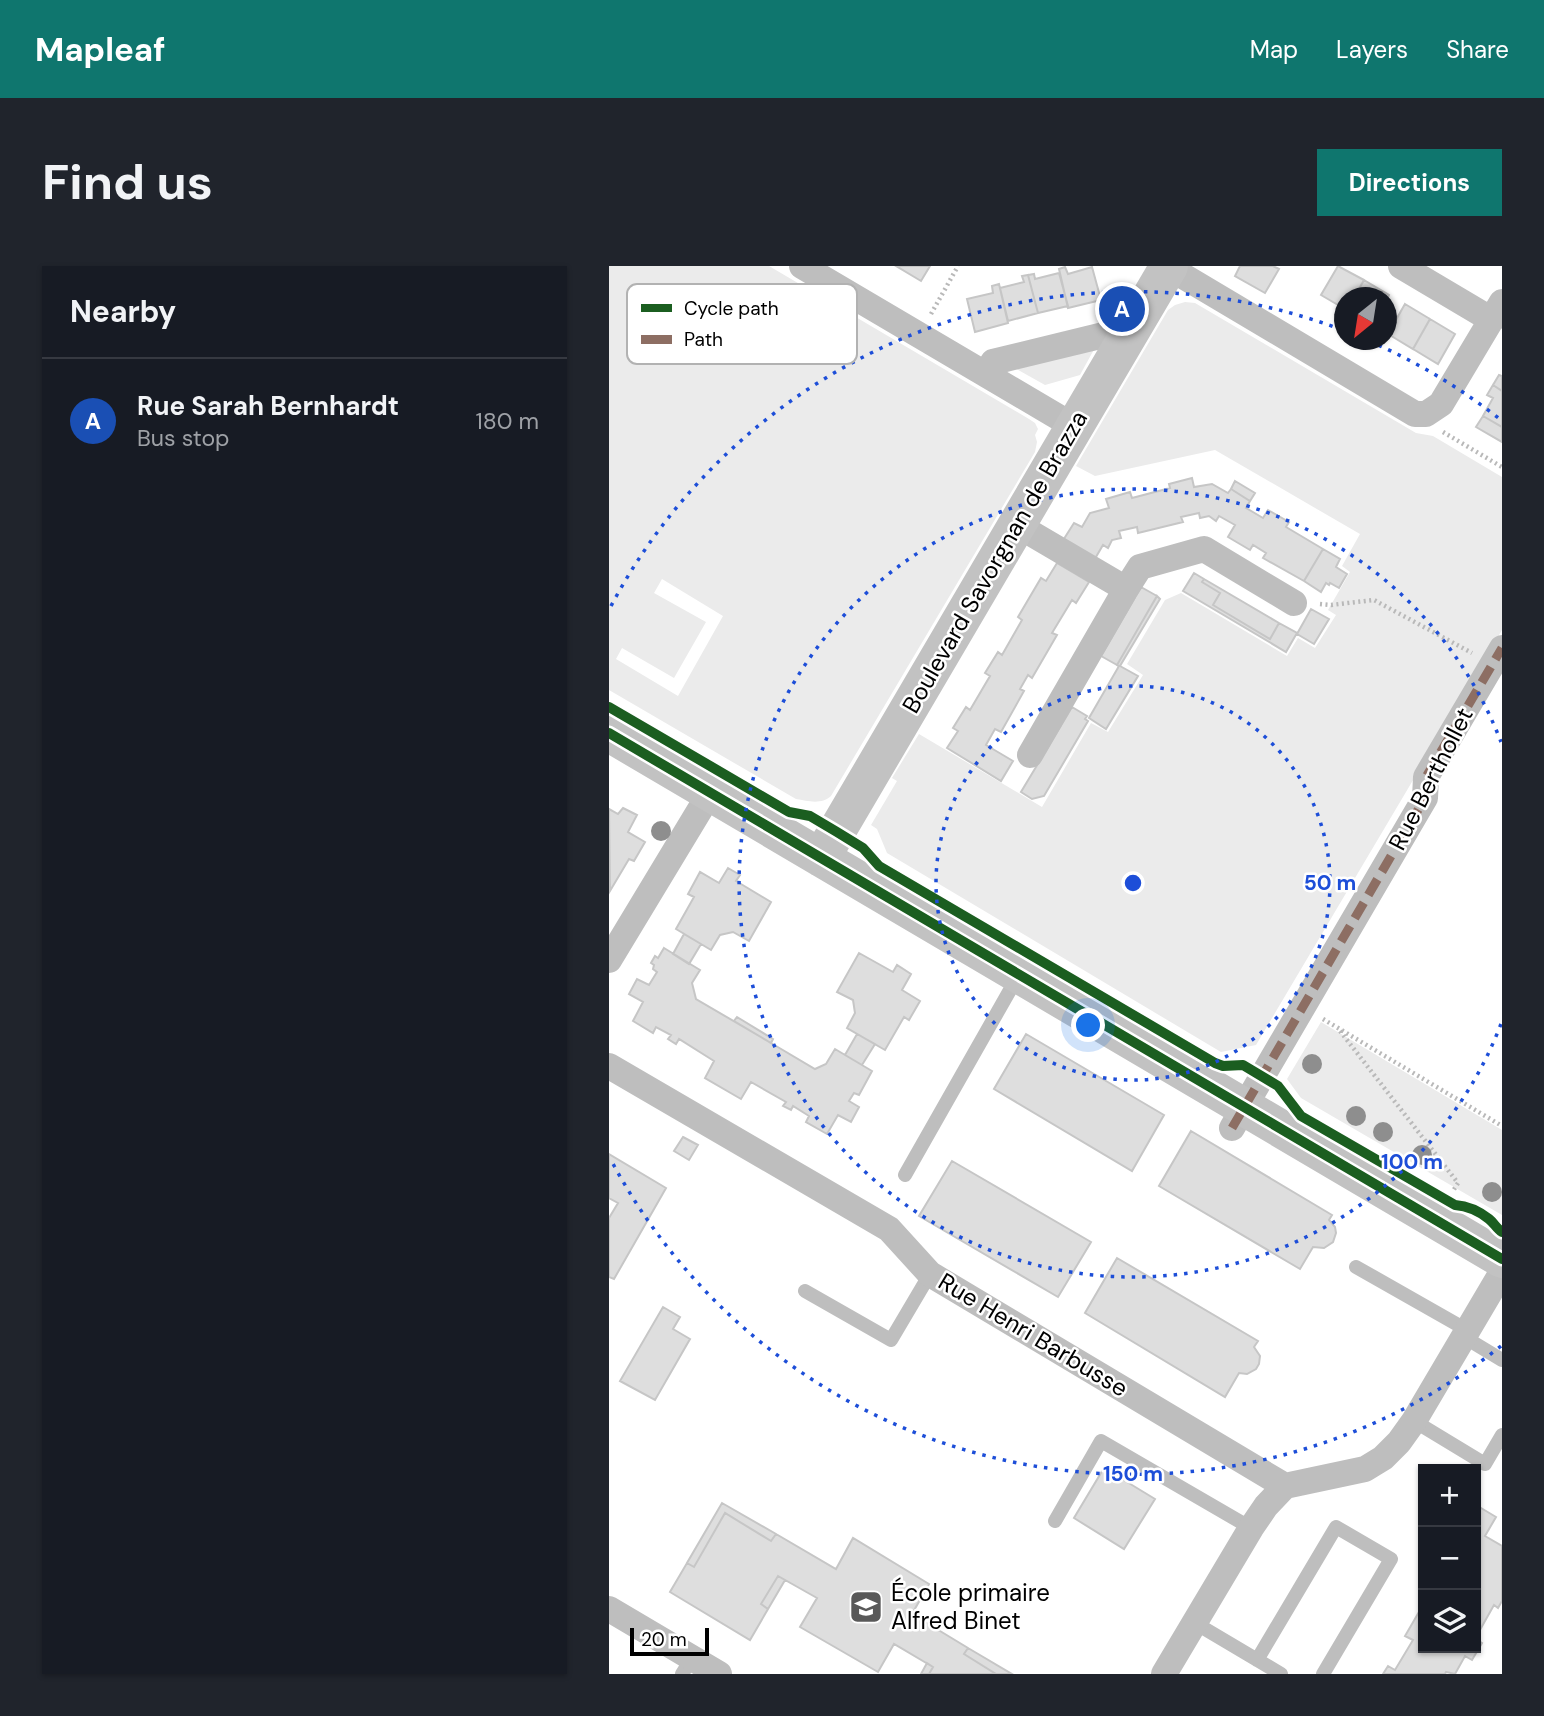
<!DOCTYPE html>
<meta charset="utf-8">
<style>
:root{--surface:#171b24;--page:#20242c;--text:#f1f3f6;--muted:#9ea1a6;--line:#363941;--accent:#0f766e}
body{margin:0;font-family:"DM Sans",sans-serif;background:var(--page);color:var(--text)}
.controls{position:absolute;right:21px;bottom:21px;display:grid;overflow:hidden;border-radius:0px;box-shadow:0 2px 5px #0004}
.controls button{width:63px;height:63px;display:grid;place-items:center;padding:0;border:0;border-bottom:2px solid var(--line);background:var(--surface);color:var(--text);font:35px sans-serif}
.compass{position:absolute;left:725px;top:21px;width:63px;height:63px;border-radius:50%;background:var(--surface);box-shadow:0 2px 5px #0004;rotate:210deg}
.scale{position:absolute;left:21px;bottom:18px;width:79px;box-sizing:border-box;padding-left:7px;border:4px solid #000;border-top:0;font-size:19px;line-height:24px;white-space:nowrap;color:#000;-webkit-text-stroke:5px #fff;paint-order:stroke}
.you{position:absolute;left:480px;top:760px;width:24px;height:24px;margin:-18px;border:5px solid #fff;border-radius:50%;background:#1a73e8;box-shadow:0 0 0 10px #1a73e833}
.badge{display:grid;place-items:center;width:46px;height:46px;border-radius:50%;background:var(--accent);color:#fff;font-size:23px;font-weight:700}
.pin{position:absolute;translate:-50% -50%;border:4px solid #fff;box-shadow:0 2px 7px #0006}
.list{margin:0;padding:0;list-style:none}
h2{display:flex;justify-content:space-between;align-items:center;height:91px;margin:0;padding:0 28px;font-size:30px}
h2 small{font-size:23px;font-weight:400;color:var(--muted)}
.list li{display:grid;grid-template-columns:46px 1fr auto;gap:21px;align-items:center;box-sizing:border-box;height:126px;padding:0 28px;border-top:2px solid var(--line)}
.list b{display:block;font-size:26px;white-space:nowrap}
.list p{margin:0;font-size:23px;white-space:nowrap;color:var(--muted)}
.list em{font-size:23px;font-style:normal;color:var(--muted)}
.icon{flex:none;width:38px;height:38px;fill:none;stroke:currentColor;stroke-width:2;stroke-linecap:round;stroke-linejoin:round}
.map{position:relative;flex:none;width:893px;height:1408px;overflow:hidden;border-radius:0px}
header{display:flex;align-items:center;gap:42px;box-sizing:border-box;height:98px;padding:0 35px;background:var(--accent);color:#fff}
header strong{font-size:33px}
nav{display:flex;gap:38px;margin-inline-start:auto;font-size:24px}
.intro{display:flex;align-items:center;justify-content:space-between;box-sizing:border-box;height:168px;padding:0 42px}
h1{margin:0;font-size:49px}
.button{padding:18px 32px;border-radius:0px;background:var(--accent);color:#fff;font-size:24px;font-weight:700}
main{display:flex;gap:42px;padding:0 42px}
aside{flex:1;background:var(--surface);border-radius:0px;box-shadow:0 2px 5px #0004}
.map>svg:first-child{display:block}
</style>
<header>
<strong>Mapleaf</strong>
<nav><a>Map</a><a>Layers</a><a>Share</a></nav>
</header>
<div class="intro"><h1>Find us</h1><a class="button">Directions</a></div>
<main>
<aside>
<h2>Nearby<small></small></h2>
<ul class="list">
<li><span class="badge" style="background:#1a4fb4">A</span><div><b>Rue Sarah Bernhardt</b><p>Bus stop</p></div><em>180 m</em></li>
</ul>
</aside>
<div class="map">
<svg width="893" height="1408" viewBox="0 0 893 1408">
<rect width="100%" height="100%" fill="#fff"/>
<path fill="#ebebeb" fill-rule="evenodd" d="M0,0h160l260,153 6,4 3,6 -3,6 2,7 -2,10 -204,344c-10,9 -23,5 -35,3l-187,-109zM53,313l61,37 -45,80 -62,-37 6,-11 52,30 32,-56 -52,-29z
M576,36l10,1 221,130 17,3 69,41v153l-246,415 -35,7 -334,-199 -10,-24 -6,-4 26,-44 -5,-3 27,-44 123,73 49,-84 17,9 35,-57 -16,-11 38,-64 16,-7 106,63 11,-18 17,10 21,-33 -8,-5 22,-38 -8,-6 18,-32 -145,-84 -120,26 -19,-10 92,-156 7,-5z
M488,78l-17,31 -35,10 -34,-19z
M712,756l181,108v85l-201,-117 -14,-19z"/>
<path fill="#dedede" stroke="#c6c6c6" stroke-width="2" fill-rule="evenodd" d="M287,0h34l-9,15z
M631,0h33l6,3 -14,24 -30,-17z
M729,0l26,14 -10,18h-9v11l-24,-14z
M456,1l3,7 24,-7 9,33 -33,8 -9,-39z
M450,7l9,33 -30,7 -10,-38 6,-1 1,5z
M419,9l10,38 -30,8 -8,-33 24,-6 -2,-6z
M755,14l25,15 -2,5v-2h-33z
M390,18l9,39 -33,9 -8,-33 26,-6 -1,-7z
M796,38l25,15 -17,30 -25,-15z
M821,53l25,15 -17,30 -25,-15z
M890,109l3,1v15l-9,-6z
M884,119l9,6v36l-19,-11 10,-18 -6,-3z
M874,150l19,11v15l-26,-15z
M583,212l2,9 18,-3 16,9 3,-4 19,12 -4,7 17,10 5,-8 21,12 -3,5 37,22 -19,32 -41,-23 3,-5 -13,-8 -3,5 -22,-13 7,-12 -16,-9 -3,5 -7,-5 -9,2 -1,-5 -18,4 2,5 -45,11 -1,-6 -18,4 2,7 -9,2 -4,8 -5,-3 -10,17 -31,-20 12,-19 8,4 8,-14 19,-5 -3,-9 24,-7 2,6 38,-10 -1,-4z
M626,215l20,12 -5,8 -19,-12z
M714,283l17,10 -4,8 11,7 -8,14 -9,-5 -1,2 -3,-2 -5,9 -17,-11z
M448,297l32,19 -13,21 -4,-3 -20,33 5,2 -25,43 -4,-3 -8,14 4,2 -23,41 -6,-3 -9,16 27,16 -12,20 -54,-33 11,-17 -5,-3 13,-21 4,3 20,-34 -5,-3 13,-21 4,3 20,-35 -4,-3 23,-39 5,3z
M585,307l10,6 -2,3 18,11 -7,12 57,34 9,-16 18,10 -11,19 -103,-61z
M595,313l75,44 -9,16 -57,-34 7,-12 -18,-11z
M532,321l16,9 -40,69 -16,-9z
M548,330l3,3 -40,67 18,10 -32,53 -17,-11 30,-52 -2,-1z
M702,343l18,10 -15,25 -17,-10z
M463,441l15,9 -2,3 3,2 -44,75 -12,3 -11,-7z
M14,542l14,7 -9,17 17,10 -11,19 -5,-2 -19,32 -1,-82 9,5z
M119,602l12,7 -4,6 35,21 -22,39 -16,-9 -13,3 -9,15 -35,-21 18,-32 -6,-3 12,-22 19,11z
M75,668l17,10 -12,20 -16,-10z
M55,682l36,22 -8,13 4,16 75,44 44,26 11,-5 9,-15 37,22 -13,24 -5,-2 -5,8 10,6 -8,15 -13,-7 -11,19 -21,-12 3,-6 -16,-10 -2,4 -8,-4 3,-4 -35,-20 -10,17 -36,-21 9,-17 -35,-22 -3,5 -8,-5 3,-4 -15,-8 -3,6 -20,-12 10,-19 -14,-8 8,-15 12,6 8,-13 -4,-3 1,-4 -3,-2 4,-7 3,2z
M250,687l34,19 4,-7 14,9 -9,16 18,11 -11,19 -5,-3 -19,33 -38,-22 8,-15 -2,-13 -16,-8z
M128,751l36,22 -2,4 -37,-22z
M248,768l18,10 -13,21 -17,-10z
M417,768l138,81 -32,56 -138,-82z
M582,865l141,84 -3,5 6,7 1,6 -3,9 -9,6 -11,-1 -13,22 -141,-83z
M74,871l15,8 -9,15 -15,-9z
M0,888l57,34 -52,91 -5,-2v-59l9,-15 -9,-5z
M343,895l139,81 -33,55 -139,-81z
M508,992l141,83 -4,6 6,9 -1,8 -3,5 -9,5 -8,-1 -14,24 -140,-84z
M54,1041l17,10 -7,12 17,10 -35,61 -35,-19z
M495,1202l51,31 -31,50 -50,-31z
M113,1237l54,31 -5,7 -46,-28 -31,54 -7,-4z
M867,1239l20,12 -11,19 17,10v55l-4,7 -4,-3 -18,32z
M116,1247l46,28 5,-7 60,35 17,-31 76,46 -17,30 56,34 -4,6 32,20h-67l4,-7 -39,-23 -16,28 -78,-45 17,-29 -39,-22 -17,28 7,5 -18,31 -80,-48 17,-29 7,4zM254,1328l15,9 -9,17 -16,-10z
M169,1310l7,4 -17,29 -7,-5z
M814,1339v43h53v-9l6,4 -10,17 -7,-4 -10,18 -9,-2 -1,2h-62l5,-8 7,4 18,-30 -8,-4z
M359,1382l44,26h-16l-32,-20z
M318,1397l6,4 -4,7h-8z"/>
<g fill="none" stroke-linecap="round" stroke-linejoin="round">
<path stroke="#b9b9b9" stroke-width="4.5" stroke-dasharray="2 3.5" stroke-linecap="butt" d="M322,48l27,-48
M834,166l59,35
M711,338l11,1 43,-5 98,53
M714,753l179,107
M731,765l118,152 -5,8"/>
<path stroke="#bebebe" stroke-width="14" d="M296,909l113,-199
M747,1001l111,63
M196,1025l86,49 39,-66
M855,1071l38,23
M805,1155l71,43 17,-29
M446,1255l46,-80 150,87
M586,1357l86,51
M648,1394l79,-133 55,32 -68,115
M73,1408l10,-16"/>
<path stroke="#bebebe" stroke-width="26" d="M193,0l273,161
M792,0l91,54
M559,1l247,147h11l15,-10 61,-102
M377,108l7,-12 115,-28 16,9
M408,259l109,64 14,-22 64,-18 90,54
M421,489l96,-166
M0,694l101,-167
M0,800l280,163 41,45 355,212
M623,862l193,-330 1,-21 76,-129
M0,1343l110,65
M555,1408l87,-146 15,-22 19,-20 80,-17 18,-11 16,-16 15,-21 88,-149"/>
<path stroke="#c2c2c2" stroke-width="38" d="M0,467l893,526
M212,592l348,-592"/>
<path stroke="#8d6e63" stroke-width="9" stroke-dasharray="18 9" stroke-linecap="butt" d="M623,862l193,-330 1,-21 76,-129"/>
<defs>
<path id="cycleway" d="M0,441l180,105 21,4 27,16 26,16 16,18 336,197 8,3 20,-1 35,21 23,30 154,89c13,1 24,6 34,14 5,4 8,10 13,13
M0,467l893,526"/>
</defs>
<use href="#cycleway" stroke="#fff" stroke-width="15"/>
<use href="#cycleway" stroke="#1b5e20" stroke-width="10"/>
</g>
<g fill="#8e8e8e">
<circle cx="52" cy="565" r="10"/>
<circle cx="703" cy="798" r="10"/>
<circle cx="747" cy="850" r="10"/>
<circle cx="774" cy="866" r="10"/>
<circle cx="813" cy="889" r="10"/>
<circle cx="883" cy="926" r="10"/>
</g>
<g fill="none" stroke="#1d4ed8" stroke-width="3.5" stroke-dasharray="3.5 7">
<circle cx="524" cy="617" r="197"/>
<path d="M892 758A394 394 0 1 1 892 476"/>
<path d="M892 1080A591 591 0 0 1 2 894M2 340A591 591 0 0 1 731 63M760 75A591 591 0 0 1 892 154"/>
</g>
<defs>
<symbol id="school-square" viewBox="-11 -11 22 22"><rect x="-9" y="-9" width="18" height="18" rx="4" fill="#595959" stroke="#fff"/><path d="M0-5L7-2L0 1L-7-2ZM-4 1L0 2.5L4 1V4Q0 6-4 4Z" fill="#fff"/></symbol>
</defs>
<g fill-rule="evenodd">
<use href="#school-square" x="238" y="1322" width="38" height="38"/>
</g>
<g text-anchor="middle" stroke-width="5" stroke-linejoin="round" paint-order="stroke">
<g font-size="24" fill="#000" stroke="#fff">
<text transform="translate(386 296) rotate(-60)" y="8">Boulevard Savorgnan de Brazza</text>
<text transform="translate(822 513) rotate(-63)" y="8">Rue Berthollet</text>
<text transform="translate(424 1069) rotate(31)" y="8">Rue Henri Barbusse</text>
</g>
<g font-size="24" fill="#000" stroke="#fff" text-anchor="start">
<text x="282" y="1335">École primaire<tspan x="282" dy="28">Alfred Binet</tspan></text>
</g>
</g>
<rect x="18" y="18" width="230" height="80" rx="10" fill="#fff" stroke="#b2b2b2" stroke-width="2"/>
<rect x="32" y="38" width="31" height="8" fill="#1b5e20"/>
<rect x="32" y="69" width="31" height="9" fill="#8d6e63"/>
<g font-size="19" fill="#000">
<text x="75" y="49">Cycle path</text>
<text x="75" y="80">Path</text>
</g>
<circle cx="524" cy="617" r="10" fill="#1d4ed8" stroke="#fff" stroke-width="3.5"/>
<g font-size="21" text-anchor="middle" font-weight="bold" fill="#1d4ed8" stroke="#fff" stroke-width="5" stroke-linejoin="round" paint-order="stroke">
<text x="721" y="624">50 m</text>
<text x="803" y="903">100 m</text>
<text x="524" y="1215">150 m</text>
</g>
</svg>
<div class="controls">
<button>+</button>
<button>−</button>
<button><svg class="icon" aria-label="layers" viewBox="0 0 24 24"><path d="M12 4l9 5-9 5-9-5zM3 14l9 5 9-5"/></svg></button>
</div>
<svg class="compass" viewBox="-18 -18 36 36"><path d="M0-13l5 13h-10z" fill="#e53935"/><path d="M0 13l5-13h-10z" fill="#9ea1a6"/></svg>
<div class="scale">20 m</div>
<div class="you"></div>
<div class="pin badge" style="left:513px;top:43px;background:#1a4fb4">A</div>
</div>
</main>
